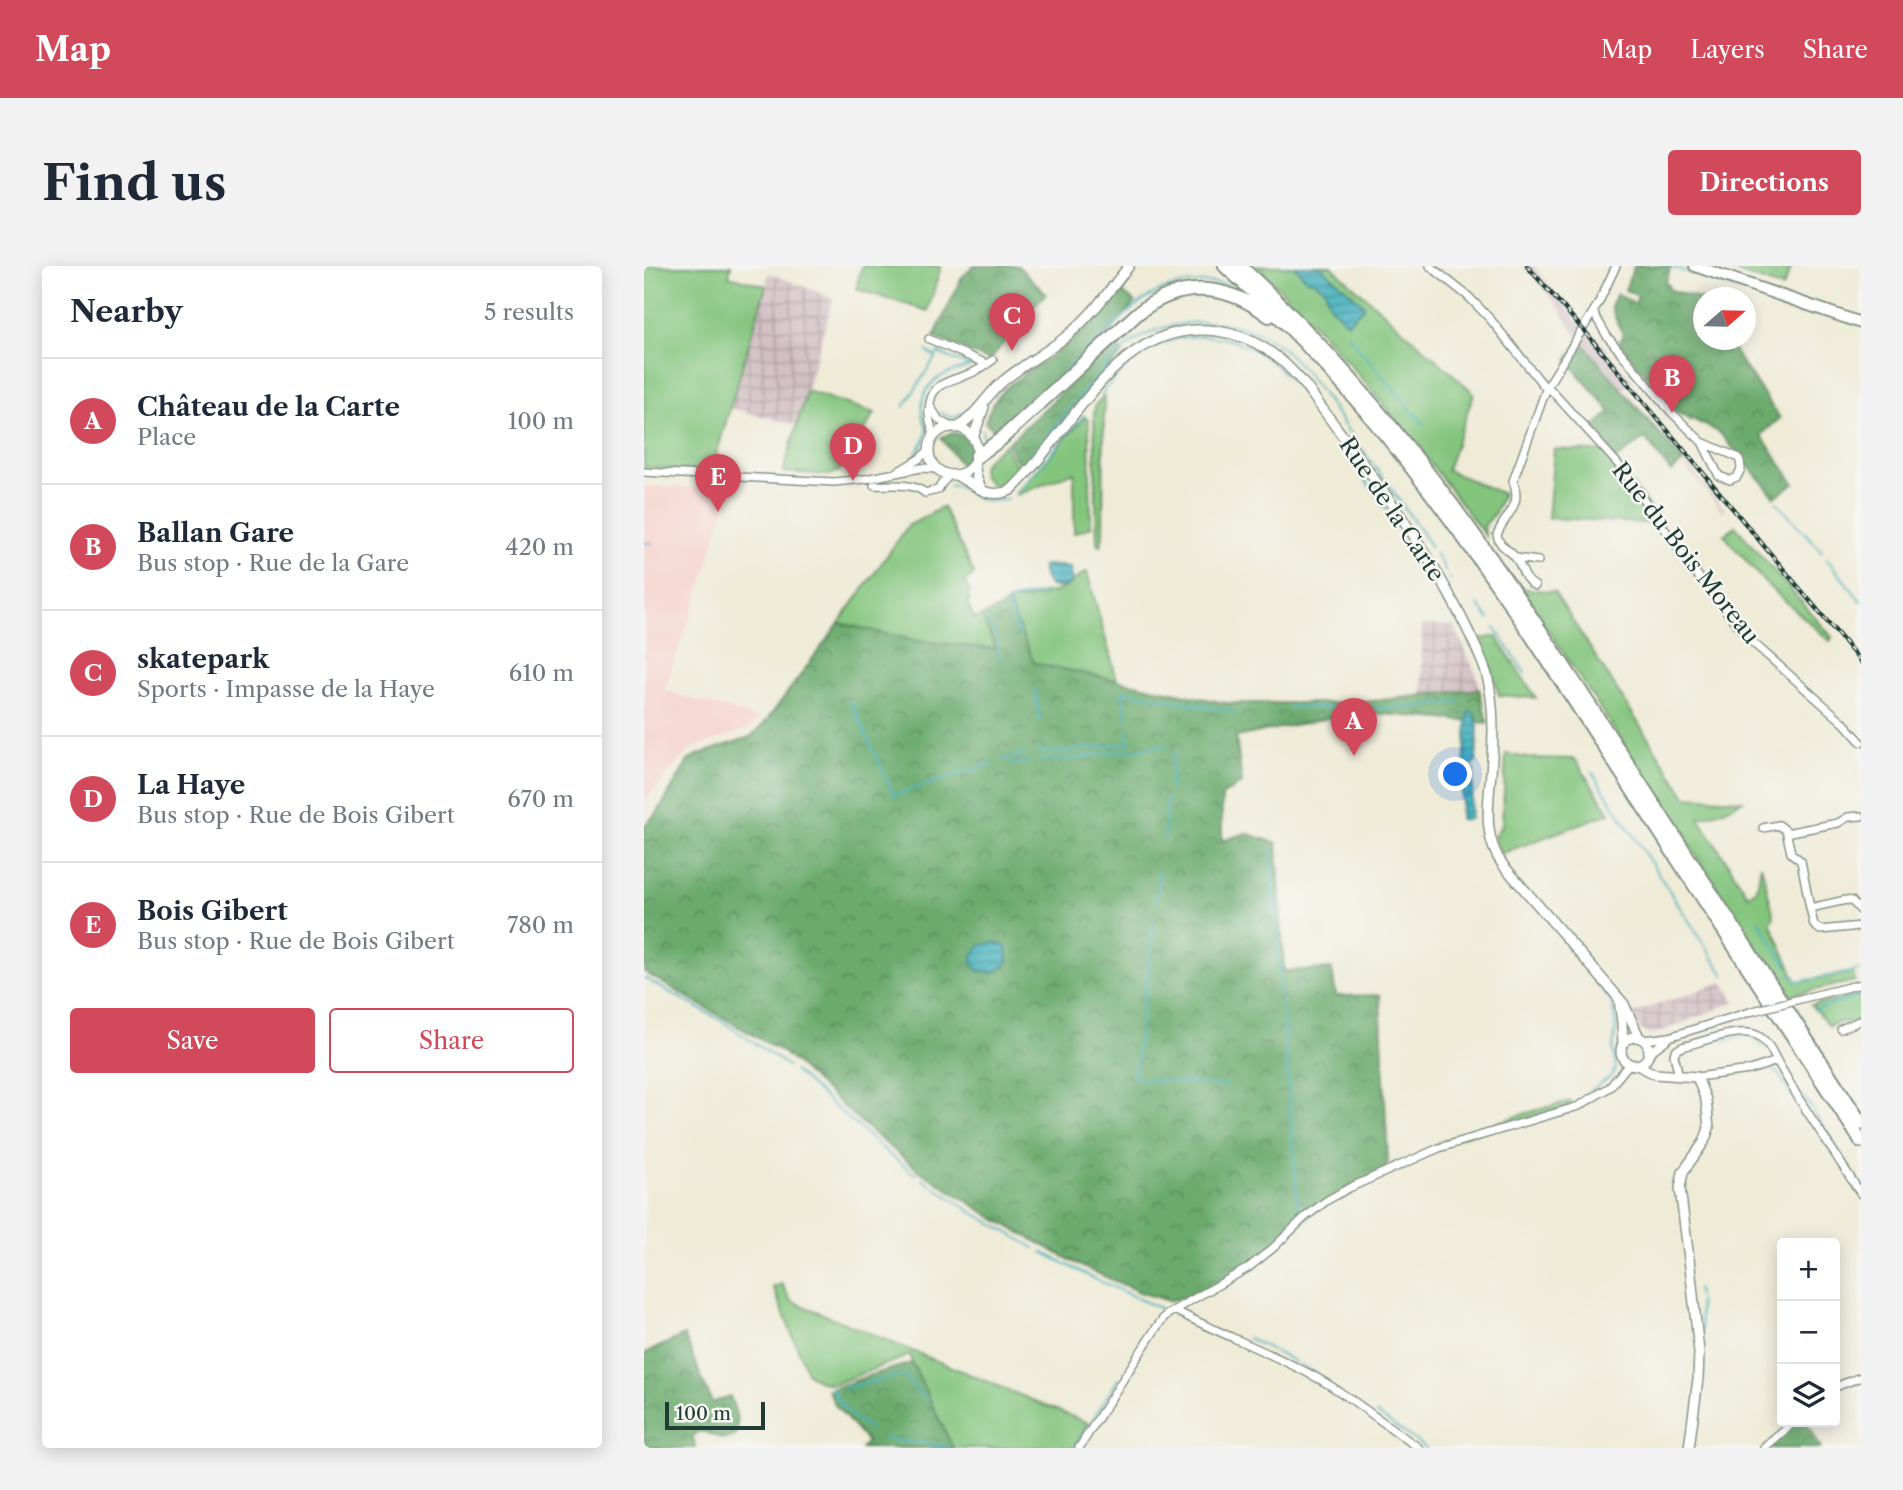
<!DOCTYPE html>
<meta charset="utf-8">
<style>
:root{--surface:#fff;--page:#f2f2f3;--text:#1f2937;--muted:#747a83;--line:#e0e1e3;--accent:#d1495b}
body{margin:0;font-family:"Libre Caslon Text",serif;background:var(--page);color:var(--text)}
.controls{position:absolute;right:21px;bottom:21px;display:grid;overflow:hidden;border-radius:7px;box-shadow:0 4px 18px #0003}
.controls button{width:63px;height:63px;display:grid;place-items:center;padding:0;border:0;border-bottom:2px solid var(--line);background:var(--surface);color:var(--text);font:35px sans-serif}
.compass{position:absolute;left:1049px;top:21px;width:63px;height:63px;border-radius:50%;background:var(--surface);box-shadow:0 4px 18px #0003;rotate:70deg}
.scale{position:absolute;left:21px;bottom:18px;width:100px;box-sizing:border-box;padding-left:7px;border:4px solid #1f3d34;border-top:0;font-size:19px;line-height:24px;white-space:nowrap;color:#1f3d34;-webkit-text-stroke:5px #f6f6f2;paint-order:stroke}
.you{position:absolute;left:812px;top:509px;width:24px;height:24px;margin:-18px;border:5px solid #fff;border-radius:50%;background:#1a73e8;box-shadow:0 0 0 10px #1a73e833}
.badge{display:grid;place-items:center;width:46px;height:46px;border-radius:50%;background:var(--accent);color:#fff;font-size:23px;font-weight:700}
.pin{position:absolute;translate:-50% -58px;filter:drop-shadow(0 2px 4px #0008)}
.pin::after{content:'';position:absolute;top:37px;width:24px;height:21px;background:inherit;clip-path:polygon(0 0,100% 0,50% 100%)}
.list{margin:0;padding:0;list-style:none}
h2{display:flex;justify-content:space-between;align-items:center;height:91px;margin:0;padding:0 28px;font-size:30px}
h2 small{font-size:23px;font-weight:400;color:var(--muted)}
.list li{display:grid;grid-template-columns:46px 1fr auto;gap:21px;align-items:center;box-sizing:border-box;height:126px;padding:0 28px;border-top:2px solid var(--line)}
.list b{display:block;font-size:26px;white-space:nowrap}
.list p{margin:0;font-size:23px;white-space:nowrap;color:var(--muted)}
.list em{font-size:23px;font-style:normal;color:var(--muted)}
.actions{display:flex;gap:14px;padding:21px 28px}
.actions a{flex:1;padding:16px 0;border:2px solid var(--accent);border-radius:7px;text-align:center;font-size:24px;color:var(--accent)}
.actions .main{background:var(--accent);color:#fff}
.icon{flex:none;width:38px;height:38px;fill:none;stroke:currentColor;stroke-width:2;stroke-linecap:round;stroke-linejoin:round}
.map{position:relative;flex:none;width:1217px;height:1182px;overflow:hidden;border-radius:7px}
header{display:flex;align-items:center;gap:42px;box-sizing:border-box;height:98px;padding:0 35px;background:var(--accent);color:#fff}
header strong{font-size:33px}
nav{display:flex;gap:38px;margin-inline-start:auto;font-size:24px}
.intro{display:flex;align-items:center;justify-content:space-between;box-sizing:border-box;height:168px;padding:0 42px}
h1{margin:0;font-size:49px}
.button{padding:18px 32px;border-radius:7px;background:var(--accent);color:#fff;font-size:24px;font-weight:700}
main{display:flex;gap:42px;padding:0 42px}
aside{flex:1;background:var(--surface);border-radius:7px;box-shadow:0 4px 18px #0003}
.map>svg:first-child{display:block}
</style>
<header>
<strong>Map</strong>
<nav><a>Map</a><a>Layers</a><a>Share</a></nav>
</header>
<div class="intro"><h1>Find us</h1><a class="button">Directions</a></div>
<main>
<aside>
<h2>Nearby<small>5 results</small></h2>
<ul class="list">
<li><span class="badge">A</span><div><b>Château de la Carte</b><p>Place</p></div><em>100 m</em></li>
<li><span class="badge">B</span><div><b>Ballan Gare</b><p>Bus stop · Rue de la Gare</p></div><em>420 m</em></li>
<li><span class="badge">C</span><div><b>skatepark</b><p>Sports · Impasse de la Haye</p></div><em>610 m</em></li>
<li><span class="badge">D</span><div><b>La Haye</b><p>Bus stop · Rue de Bois Gibert</p></div><em>670 m</em></li>
<li><span class="badge">E</span><div><b>Bois Gibert</b><p>Bus stop · Rue de Bois Gibert</p></div><em>780 m</em></li>
</ul>
<div class="actions"><a class="main">Save</a><a>Share</a></div>
</aside>
<div class="map">
<svg width="1217" height="1182" viewBox="0 0 1217 1182">
<defs>
<pattern id="industrial-grid" width="8" height="8" patternUnits="userSpaceOnUse" patternTransform="scale(1.75)"><rect width="8" height="8" fill="#d2bec2"/><path d="M0 4h8M4 0v8" fill="none" stroke="#aa9c9e"/></pattern>
<pattern id="forest-crowns" width="20" height="18" patternUnits="userSpaceOnUse" patternTransform="scale(1.75)"><rect width="20" height="18" fill="#6baa6d"/><path d="M2 6a3 3 0 1 1 6 0M12 15a3 3 0 1 1 6 0" fill="none" stroke="#578c5a"/></pattern>
<pattern id="park-dots" width="8" height="8" patternUnits="userSpaceOnUse" patternTransform="scale(1.75)"><rect width="8" height="8" fill="#84c57e"/><path d="M2 2h.1M6 6h.1" fill="none" stroke="#6ba168" stroke-width="1.8" stroke-linecap="round"/></pattern>
<pattern id="water-rules" width="6" height="5" patternUnits="userSpaceOnUse" patternTransform="scale(1.75)"><rect width="6" height="5" fill="#42b0be"/><path d="M0 2.5h6" fill="none" stroke="#37909b"/></pattern>
</defs>
<rect width="100%" height="100%" fill="#f6f6f2"/>
<filter id="ink" filterUnits="userSpaceOnUse"><feTurbulence type="fractalNoise" baseFrequency=".0143" numOctaves="2"/><feDisplacementMap in="SourceGraphic" scale="14" xChannelSelector="R" yChannelSelector="G"/><feConvolveMatrix kernelMatrix="1 2 1 2 8 2 1 2 1" color-interpolation-filters="sRGB"/></filter>
<filter id="wash" filterUnits="userSpaceOnUse"><feTurbulence type="fractalNoise" baseFrequency=".00686" numOctaves="4" result="noise"/><feDisplacementMap in="SourceGraphic" scale="28" xChannelSelector="R" yChannelSelector="G"/><feGaussianBlur stdDeviation="1.57" result="paint"/><feColorMatrix in="noise" values="0 0 0 0 0 0 0 0 0 0 0 0 0 0 0 0 0 1.4 0 .05"/><feComposite in="paint" operator="in"/></filter>
<g filter="url(#wash)">
<rect width="100%" height="100%" fill="#efebd7"/>
<path fill="#f7d0ca" d="M0,220l86,3 -28,95 -38,106 96,29 -12,10 -58,20 -42,48 -4,2z"/>
<path fill="url(#industrial-grid)" d="M125,7l64,25 -36,127 -67,-17z
M778,359h32l22,49 3,15 -57,6z
M1079,716l12,20 -78,31 -8,1 -10,-6 -6,-15z"/>
<path fill="#d2bec2" d="M880,0h9l47,56 16,14 36,45 -8,8 101,121 -2,1 -149,-178 -17,-29z"/>
<path fill="#84c57e" stroke="#528159" stroke-width="2" d="M0,0h87l-2,10 37,10 -55,187 -67,-6z
M218,0h79l-13,45 -72,-22z
M613,0h74l143,127 -27,77 56,24 -8,19 -11,13 1,10c-69,-95 -144,-188 -228,-270z
M163,125l68,22 -36,58 -9,4 -47,-3z
M460,130l-1,139 -2,11 -4,-2 -3,-132 2,-8z
M441,151l3,3 1,8 2,99 -17,6v-61l-57,23 -1,-2z
M360,179l14,24c-4,6 -9,13 -16,16 -12,4 -23,-9 -19,-20 4,-8 15,-14 21,-20z
M910,183l54,3 54,72 -114,-6z
M299,241l31,67 -9,9 5,9 -2,2 1,4 -1,7 6,14 8,-3 15,33 -80,-8 -78,-18 69,-97z
M1091,260l97,111 -2,4 -64,-57 -42,-49z
M443,306l30,108 -84,-17 -25,-61c19,-4 39,-6 56,-14 9,-4 14,-13 23,-16z
M876,322l34,4 132,205 57,3 -21,11 -23,7 49,77 9,-6 4,-24 13,52 -4,5 27,60 56,-10 2,9 -68,15 -148,-229z
M852,370l40,62 -37,-3 -17,-56z
M862,488l21,4 48,1 35,54 -110,41 -6,-18 8,-11z
M1217,729v25c-12,3 -20,0 -32,6l-18,-21z
M926,835l2,5 -136,38 19,-8 75,-24z
M138,1018l9,17 297,122 -14,25h-121l-41,-85 -2,-8 -75,29c-11,0 -20,-3 -28,-12l-34,-85z"/>
<path fill="url(#forest-crowns)" stroke="#457450" stroke-width="2" d="M330,0h44l28,28 -25,26 -29,38 -4,2 -54,-23 28,-60z
M990,0h37l-6,18 4,1 -1,4 35,11v40h19l9,7 49,71 -19,17 33,48 -19,14 -56,-65 -29,-14v2l-14,-8 -57,-69 5,-8 -8,-15 -5,-14 6,-12 18,10 3,-8 -13,-6z
M477,25l14,11 -27,32 -110,99 -13,-11c11,-37 39,-46 68,-67 25,-18 47,-41 68,-64z
M936,74l103,122 -12,10 -26,-34 -30,22 -27,-29 23,-19 -44,-51z
M469,78l10,9 -102,114 -14,-23z
M311,167c17,5 20,22 6,32l-20,-27 7,-4z
M364,336l26,61 191,40h130l124,-14 9,34 -130,-11 -122,25 6,46 -20,13v45l24,-8 31,10 7,128 48,-2 4,27 44,-1 8,167 -4,10 -58,29 -53,47 -58,40 -46,13 -27,-8 -61,-27 -86,-47 -77,-49 -45,-37 -89,-80 -140,-81v-146l14,-14 30,-51 9,-6 53,-18 14,-13 75,-101 78,18 79,8 -14,-33 20,-9z
M40,1069l28,68 18,-7c4,12 11,27 5,40 -20,9 -23,-9 -40,-3l-2,4 3,11h-52v-94z
M268,1097l41,85h-92l6,-6 -32,-37 -7,-15 43,-15z
M1150,1156h12l15,26h-57z"/>
<path fill="url(#park-dots)" stroke="#528159" stroke-width="2" d="M1075,0h73l-9,22z"/>
<path fill="url(#water-rules)" stroke="#307679" stroke-width="2" d="M650,0h26l44,39v2l-17,16 -17,-17 -5,-17 -11,-8 -7,-1z
M402,299l24,2 2,13 -2,4c-19,8 -26,1 -28,-18z
M826,445l5,3 3,12 -2,36 -3,3h-9l4,-52z
M819,504h11l-4,48 -4,2 -6,-1z
M349,676l8,2 6,5 1,12 -4,5 -10,7 -15,-2 -7,-9v-6l8,-10z"/>
<g fill="none" stroke-linecap="round" stroke-linejoin="round">
<path stroke="#42b0be" stroke-width="2" d="M1025,0l70,24
M705,68l3,6 72,85
M282,85l8,5
M617,87v1l14,10 19,19 111,151
M457,128c12,-14 24,-29 39,-39 39,-25 82,-25 121,-1
M260,141l34,-54 32,13
M381,143c25,-24 50,-47 75,-71 20,-18 40,-40 65,-49 22,-8 43,-7 65,-4
M297,147l12,5 11,-6
M338,164l2,10 1,2 15,-10
M272,188c4,-6 12,-17 11,-25 0,-4 -3,-7 -4,-11 -4,-17 3,-34 19,-42 9,-5 21,-7 31,-11
M370,210l95,-114c9,-8 18,-17 29,-23 40,-23 94,-22 133,1 27,16 58,63 76,89 29,39 58,77 84,118
M305,220c12,-3 15,4 24,10 11,6 22,6 34,3
M373,227l67,-78
M1133,236c14,18 31,33 45,50
M0,277h8
M771,282l13,23
M791,287l11,19
M1182,292l35,43
M805,311l1,2
M790,314l14,27
M834,339l11,14
M808,348l3,6
M340,353l12,15 4,25
M851,362l30,45
M376,368l-13,-29 1,-3 10,-4 28,-6
M391,422l5,32
M206,434l44,95 100,-32
M645,441c57,0 117,4 172,-6
M483,453l-5,-28 113,21
M394,485l24,1 67,-9 -1,-14
M359,494l22,-7
M396,494h23l103,-15
M367,499l17,-4
M948,506l132,203
M526,523l4,-36
M520,572l4,-40
M626,584l28,361
M512,636l3,-30
M510,654l-20,158 93,8
M1114,654l29,45
M1146,706l8,10 63,-12
M0,712l78,43 66,45
M1170,744l47,-14
M1107,771l7,4 6,6
M1081,774l20,-4
M1129,804l6,5 11,17
M150,805l95,83 27,21
M938,831l29,-21 5,-8 -3,-19 3,-22 -4,-25 -20,-26
M1160,831l57,88
M278,913l50,33 63,36
M699,929l14,-7
M678,942l10,-6
M398,986l53,27 71,32
M1053,1023l1,8
M1055,1035l3,34
M604,1072l48,24
M1059,1089v17
M657,1099l14,8
M659,1109l29,17
M187,1121c8,17 22,33 39,41
M201,1122l59,-13 14,17 9,7
M732,1147l50,35
M239,1170l3,3 62,7
M430,1182l45,-70"/>
</g>
</g>
<g filter="url(#ink)">
<g fill="none" stroke-linecap="round" stroke-linejoin="round">
<defs>
<path id="minor" d="M786,0l39,31 22,23 53,66 6,3 68,75 83,116 49,60 93,82 18,20
M949,46l14,24 30,36 35,41 30,29 17,34 11,4 7,-3 4,-8 -1,-8 -3,-4 -35,-15
M285,73l58,25
M286,140l9,14 12,7
M289,172c0,-10 -5,-18 -4,-27 1,-29 19,-29 40,-37 9,-3 16,-9 24,-14
M0,206l190,10 31,-3 56,-11 15,1
M253,206l22,-13 10,-9
M230,219c16,1 39,-3 51,8l13,-3 4,-7 8,-8
M872,292l22,3
M891,320c-12,-6 -12,-19 -20,-29 -6,-8 -16,-10 -18,-22 8,-22 26,-27 16,-54l34,-94 51,-83 18,-38
M1119,562l16,-3 10,8
M1166,642l-9,-47 -10,-8 -4,-18 4,-3 47,-9 10,-6 13,-1
M1217,645l-9,-10 -6,-1 -36,8 4,17 6,5 41,-4
M1160,732l57,-14
M1197,763l20,-9
M1000,774l25,-3 84,-26
M1005,787l20,-15
M1133,795l22,38 62,95
M1035,810l-5,-21 1,-4 7,-4c20,-5 61,-22 78,-10 9,6 12,15 17,24l-27,9 -53,7
M530,1044c48,25 99,43 147,70 34,20 66,46 98,68
M1191,1121l26,-10
M435,1182l75,-117 11,-15 9,-6 74,-42 25,-20 31,-30 22,-17 23,-13 90,-40 140,-42 31,-19 19,-23
M1120,1182l30,-26"/>
<path id="tertiary" d="M285 185a24 24 0 1 1 48 0a24 24 0 1 1-48 0Z
M313,162c19,-12 29,-32 45,-46 21,-18 46,-30 66,-47 24,-20 42,-45 61,-69
M329,172l11,-31
M330,197l3,16 5,11
M311,209c20,9 32,26 56,15 61,-57 106,-173 206,-159 37,5 64,25 88,54 53,73 111,144 152,224 11,21 21,41 29,63 8,27 8,56 6,85 -1,35 -13,77 11,108l121,139 15,33
M975,733l3,24 1,21
M977 785a14 14 0 1 1 28 0a14 14 0 1 1-28 0Z
M993,799l18,9 42,3 9,23 3,28 -5,14 -21,30 -3,16 11,87 8,77 -1,27 -9,69"/>
<path id="primary" d="M1051,0l166,57"/>
<path id="trunk" d="M581,0c157,139 267,308 380,482 85,131 170,262 256,393
M596,0c153,139 259,300 371,472 83,128 166,257 250,385
M332,191l24,-17 138,-127c43,-34 89,-29 131,3"/>
</defs>
<use href="#minor" stroke="#879486" stroke-width="10"/>
<use href="#tertiary" stroke="#879486" stroke-width="12"/>
<use href="#primary" stroke="#879486" stroke-width="14"/>
<use href="#trunk" stroke="#879486" stroke-width="16"/>
<use href="#minor" stroke="#fff" stroke-width="7"/>
<use href="#tertiary" stroke="#fff" stroke-width="9"/>
<use href="#primary" stroke="#fff" stroke-width="10"/>
<use href="#trunk" stroke="#fff" stroke-width="12"/>
<defs>
<path id="rail" d="M883,0l59,67 275,329"/>
</defs>
<use href="#rail" stroke="#1f3d34" stroke-width="4.5"/>
<use href="#rail" stroke="#f6f6f2" stroke-width="2" stroke-dasharray="5" stroke-linecap="butt"/>
<defs>
<path id="minor-bridge" d="M1109,745l51,-13"/>
</defs>
<use href="#minor-bridge" stroke="#879486" stroke-width="10" stroke-linecap="butt"/>
<use href="#minor-bridge" stroke="#fff" stroke-width="7"/>
</g>
</g>
<g text-anchor="middle" stroke-width="5" stroke-linejoin="round" paint-order="stroke">
<g font-size="23" fill="#1f3d34" stroke="#f6f6f2">
<text transform="translate(748 243) rotate(56)" y="8">Rue de la Carte</text>
<text transform="translate(1042 287) rotate(52)" y="8">Rue du Bois Moreau</text>
</g>
</g>
</svg>
<div class="controls">
<button>+</button>
<button>−</button>
<button><svg class="icon" aria-label="layers" viewBox="0 0 24 24"><path d="M12 4l9 5-9 5-9-5zM3 14l9 5 9-5"/></svg></button>
</div>
<svg class="compass" viewBox="-18 -18 36 36"><path d="M0-13l5 13h-10z" fill="#e53935"/><path d="M0 13l5-13h-10z" fill="#747a83"/></svg>
<div class="scale">100 m</div>
<div class="you"></div>
<div class="pin badge" style="left:710px;top:490px">A</div>
<div class="pin badge" style="left:1028px;top:147px">B</div>
<div class="pin badge" style="left:368px;top:85px">C</div>
<div class="pin badge" style="left:209px;top:215px">D</div>
<div class="pin badge" style="left:74px;top:246px">E</div>
</div>
</main>
